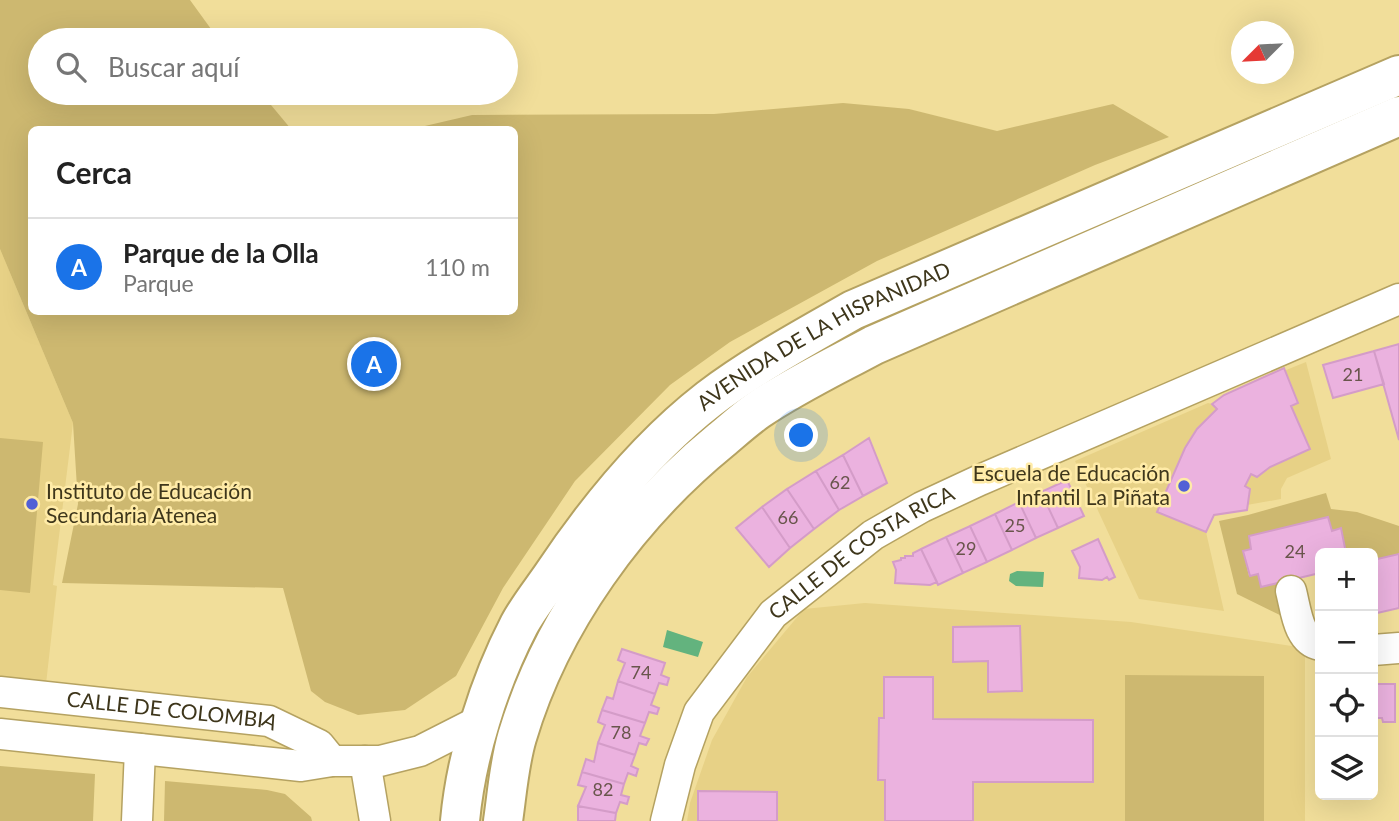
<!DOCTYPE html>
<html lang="es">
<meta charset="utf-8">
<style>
:root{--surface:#fff;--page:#f6f6f6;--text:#222;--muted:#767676;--line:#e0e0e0;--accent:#1a73e8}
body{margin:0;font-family:Lato,sans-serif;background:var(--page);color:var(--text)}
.controls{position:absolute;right:21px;bottom:21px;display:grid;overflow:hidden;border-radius:10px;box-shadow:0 7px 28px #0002}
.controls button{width:63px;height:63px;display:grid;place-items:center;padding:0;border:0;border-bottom:2px solid var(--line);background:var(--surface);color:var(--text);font:35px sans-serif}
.compass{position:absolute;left:1231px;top:21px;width:63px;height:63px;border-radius:50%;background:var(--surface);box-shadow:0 7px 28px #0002;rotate:246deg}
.you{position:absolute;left:802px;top:436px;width:24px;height:24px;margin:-18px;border:5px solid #fff;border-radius:50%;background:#1a73e8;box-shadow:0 0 0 10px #1a73e833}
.badge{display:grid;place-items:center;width:46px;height:46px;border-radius:50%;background:var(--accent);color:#fff;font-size:23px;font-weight:700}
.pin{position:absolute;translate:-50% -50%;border:4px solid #fff;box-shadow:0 2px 7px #0006}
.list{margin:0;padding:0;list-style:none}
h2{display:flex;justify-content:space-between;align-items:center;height:91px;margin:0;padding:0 28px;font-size:30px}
h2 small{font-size:23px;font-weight:400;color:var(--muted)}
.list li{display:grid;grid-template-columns:46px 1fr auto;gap:21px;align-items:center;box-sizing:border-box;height:98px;padding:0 28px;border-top:2px solid var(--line)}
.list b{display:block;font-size:26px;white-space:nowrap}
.list p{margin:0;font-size:23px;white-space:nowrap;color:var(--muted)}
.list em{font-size:23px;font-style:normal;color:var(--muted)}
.icon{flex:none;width:38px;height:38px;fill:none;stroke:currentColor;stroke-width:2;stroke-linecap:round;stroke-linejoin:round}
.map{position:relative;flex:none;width:1399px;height:821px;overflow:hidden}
.search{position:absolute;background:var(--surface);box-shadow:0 7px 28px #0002;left:28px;top:28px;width:490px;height:77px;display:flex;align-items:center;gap:18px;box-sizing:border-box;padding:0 24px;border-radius:38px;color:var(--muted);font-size:26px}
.panel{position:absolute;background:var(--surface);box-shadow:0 7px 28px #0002;left:28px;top:126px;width:490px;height:189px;border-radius:10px}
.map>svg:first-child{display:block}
</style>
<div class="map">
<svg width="1399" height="821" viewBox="0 0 1399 821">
<rect width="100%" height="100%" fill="#f1de9a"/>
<path fill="#e7d186" d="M0,249l73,174 -20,162 4,1 -11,98 -46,-5z
M1306,362l25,97 -44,19 -6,11v10l-34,6v5l-33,6 -8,16 18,79 -85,-12 -64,-138 133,-58 4,1 12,-9z
M865,603l266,19 174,26v173h-618l3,-18 22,-63 35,-63 57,-68z"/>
<path fill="#cdb870" d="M0,0h190l29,40h-179v53h221l30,36 -259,1v182h482v-182l-102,-1 60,-14 242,-1 129,-11 66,6 88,22 116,-27 56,33 -74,28 -218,96 -147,81 -60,43 -95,96 -72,107 -47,88 -51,34 -47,5 -33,-13 -14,-11 -28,-103 -221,-5 16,-79 -5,-81 -73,-174z
M0,438l43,4 -13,151 -30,-3z
M1326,493l5,16 26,3 42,14v28l-26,6v-7h-29l2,-1 -5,-23 -9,1 -4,-13 -79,19 2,13 -8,2 6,25 9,-2 3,13 23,-5v35l-47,-23 -18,-73 29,-6z
M1125,675l139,1v145h-139z
M0,766l95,8 -2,47h-93z
M165,781l102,9 18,4 26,23 1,4h-148z"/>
<path fill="#63b37e" d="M1017,571l27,1 -1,15 -27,-1 -7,-5 1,-7z
M667,630l36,12 -5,15 -35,-10z"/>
<path fill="#ebb2df" stroke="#d49cc8" stroke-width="2" d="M1399,344v96l-25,-89z
M1374,351l10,33 -51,14 -10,-33z
M1284,368l14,35 -7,3 19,43 -40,18 -13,10 -6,-3 -6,12 5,3 -3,21 -33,5 -8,17 -49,-20 28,-64 12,-19 20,-20 -5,-5 12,-9z
M869,438l18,45 -24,13 -20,-41z
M843,455l20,41 -24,14 -23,-39z
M816,471l23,39 -25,19 -27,-40z
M1067,480l17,36 -26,12 -17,-36z
M787,489l27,40 -24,19 -28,-41z
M1041,492l17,36 -22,10 -17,-36z
M1019,502l17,36 -24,12 -17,-36z
M762,507l28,41 -21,19 -33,-39z
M995,514l17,36 -25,12 -17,-36z
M1328,517l4,14 9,-3 5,25h-26v20l-59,14 -3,-13 -8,2 -7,-25 8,-2 -2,-13z
M970,526l17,36 -24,11 -17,-36z
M946,537l17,36 -25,12 -17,-36z
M1098,539l17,38 -6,3 -2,-3 -5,3 -23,-2 1,-11 -8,-16z
M921,549l16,33 -7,3 -35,-2 1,-13 -3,-8 8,-2v-2h4v-2h8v-3z
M1399,554v54l-26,6v-54z
M1020,626l2,65 -34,1v-31l-35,1v-35z
M622,649l43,14 -4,12 8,3 -2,7 -8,-2 -4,11 -37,-13 7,-18 -7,-3z
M884,677h49v42l160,1v62h-120v39h-88v-41h-7l1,-62h5z
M618,681l37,13 -4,11 8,3 -2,6 -8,-2 -4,11 -43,-13 5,-13 6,2z
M1373,684h22v38h-12l-1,-4h-9z
M602,710l43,13 -5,13 9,3 -3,6 -7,-2 -4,12 -37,-12 7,-18 -7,-3z
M598,743l37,12 -4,11 7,3 -2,7 -8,-3 -4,11 -42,-12 4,-13 8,3z
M582,772l42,12 -3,11 8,2 -2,7 -7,-2 -4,11 -38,-7 8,-19 -8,-2z
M698,791l79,1v29h-79z
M578,806l38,7 -1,8h-37z"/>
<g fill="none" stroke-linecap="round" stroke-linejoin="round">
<defs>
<g id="street">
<path d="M1291,591c5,19 7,50 29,54"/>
<path d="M1373,650l26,-2"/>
<path id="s1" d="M0,692l269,29 50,24 13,16"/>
<path d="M0,734l301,32 31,-5h48l40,-10 61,-31"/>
<path d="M365,761l10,60"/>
<path d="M137,821l3,-72"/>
<path id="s2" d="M666,821l14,-56 19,-53 74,-98 100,-79 49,-28 58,-27 419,-181"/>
</g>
<g id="primary">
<path id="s3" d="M460,821c6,-65 29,-138 59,-196 9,-17 22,-33 33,-49 44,-66 94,-128 157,-177 45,-34 95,-61 144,-89l546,-235"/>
<path d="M503,821c4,-27 6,-57 14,-84 34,-115 112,-222 204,-297 12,-10 24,-21 37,-30 37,-25 77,-44 116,-65l525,-229"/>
</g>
</defs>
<use href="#street" stroke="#b5a261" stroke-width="33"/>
<use href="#primary" stroke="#b5a261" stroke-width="42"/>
<use href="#street" stroke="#fff" stroke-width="30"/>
<use href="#primary" stroke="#fff" stroke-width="38"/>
</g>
<g fill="#5260d6" stroke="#ffeba7" stroke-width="2.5">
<circle cx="1184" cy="486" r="7"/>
<circle cx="32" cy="504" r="7"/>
</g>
<g text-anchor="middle" stroke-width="5" stroke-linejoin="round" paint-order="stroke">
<g font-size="18" fill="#69554c">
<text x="1353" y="381">21</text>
<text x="840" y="489">62</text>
<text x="788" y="524">66</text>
<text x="1015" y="532">25</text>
<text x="966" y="555">29</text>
<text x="1295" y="558">24</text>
<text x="641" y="679">74</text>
<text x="621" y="739">78</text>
<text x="603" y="796">82</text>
</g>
<g font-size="21" fill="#3e361b" stroke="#ffeba7">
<text dy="7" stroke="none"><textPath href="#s3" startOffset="634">AVENIDA DE LA HISPANIDAD</textPath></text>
<text dy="7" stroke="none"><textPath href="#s2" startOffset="345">CALLE DE COSTA RICA</textPath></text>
<text dy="7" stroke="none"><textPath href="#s1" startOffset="173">CALLE DE COLOMBIA</textPath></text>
</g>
<g font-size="21" fill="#3e361b" stroke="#ffeba7" text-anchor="end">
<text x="1170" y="481">Escuela de Educación<tspan x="1170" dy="24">Infantil La Piñata</tspan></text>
<text x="46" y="499" text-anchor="start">Instituto de Educación<tspan x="46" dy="24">Secundaria Atenea</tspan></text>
</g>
</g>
</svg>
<div class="controls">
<button>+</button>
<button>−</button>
<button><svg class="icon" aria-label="locate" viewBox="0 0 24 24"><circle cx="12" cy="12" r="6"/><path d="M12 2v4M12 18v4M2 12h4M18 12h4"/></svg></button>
<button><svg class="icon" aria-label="layers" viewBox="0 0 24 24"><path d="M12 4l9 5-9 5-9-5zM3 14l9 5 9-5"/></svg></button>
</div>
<svg class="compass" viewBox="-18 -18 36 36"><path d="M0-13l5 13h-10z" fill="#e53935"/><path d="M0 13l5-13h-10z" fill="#767676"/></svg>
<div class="you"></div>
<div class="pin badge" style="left:374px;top:364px">A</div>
<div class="search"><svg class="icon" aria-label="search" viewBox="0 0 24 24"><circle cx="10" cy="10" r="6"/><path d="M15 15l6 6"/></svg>Buscar aquí</div>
<section class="panel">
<h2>Cerca<small></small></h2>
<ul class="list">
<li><span class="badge">A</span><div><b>Parque de la Olla</b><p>Parque</p></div><em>110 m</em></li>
</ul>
</section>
</div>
